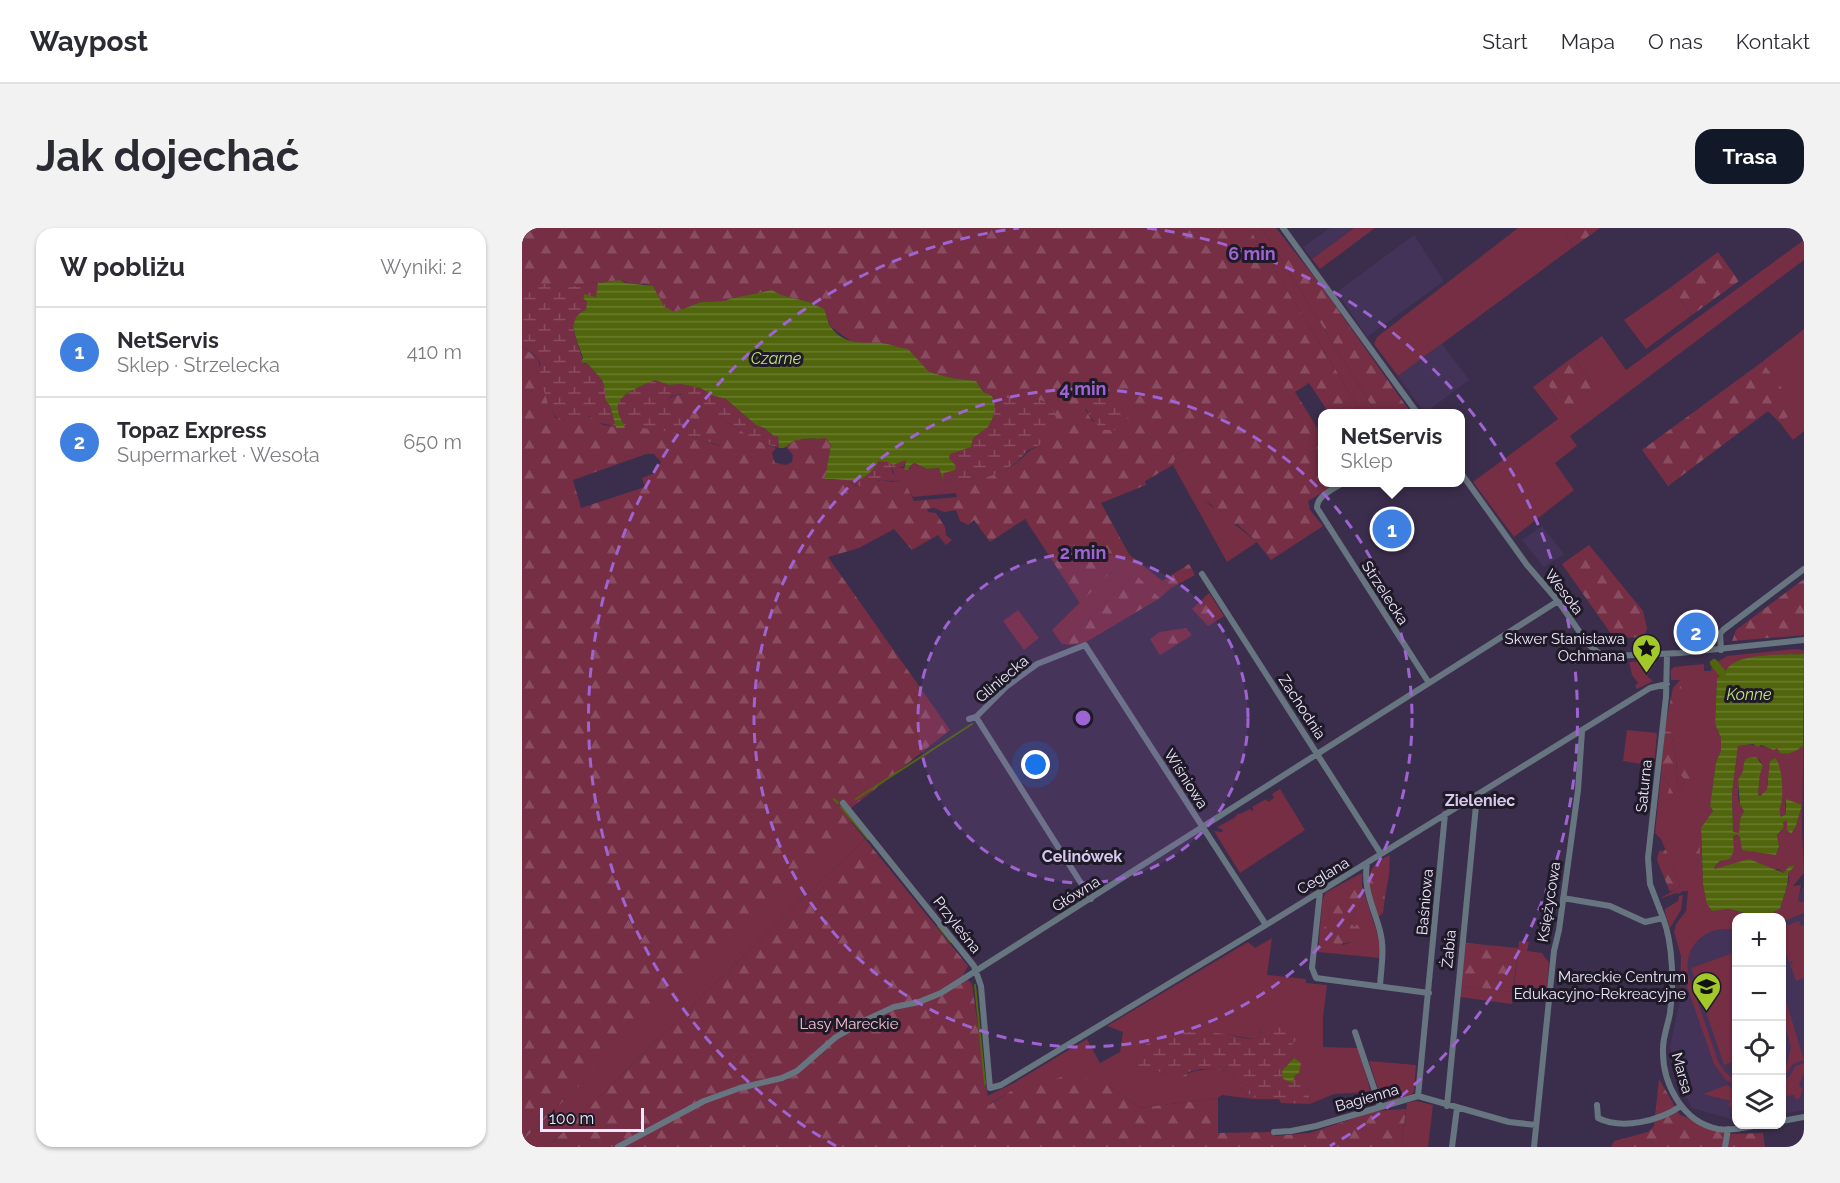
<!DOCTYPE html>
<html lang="pl">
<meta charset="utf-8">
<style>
:root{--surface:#fff;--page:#f2f2f3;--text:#2b2b33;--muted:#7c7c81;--line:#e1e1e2;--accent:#111827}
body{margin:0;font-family:Raleway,sans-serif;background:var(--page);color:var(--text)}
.controls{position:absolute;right:18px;bottom:18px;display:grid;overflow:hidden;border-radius:12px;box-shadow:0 2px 4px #0004}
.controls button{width:54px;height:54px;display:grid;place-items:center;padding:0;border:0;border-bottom:2px solid var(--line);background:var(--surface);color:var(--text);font:30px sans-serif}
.scale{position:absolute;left:18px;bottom:15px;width:104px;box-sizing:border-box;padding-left:6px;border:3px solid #efe7fb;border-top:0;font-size:16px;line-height:21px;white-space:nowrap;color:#efe7fb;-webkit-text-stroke:4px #1f1a27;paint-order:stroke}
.you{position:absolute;left:514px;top:537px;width:21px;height:21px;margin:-15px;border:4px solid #fff;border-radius:50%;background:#1a73e8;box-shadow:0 0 0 9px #1a73e833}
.badge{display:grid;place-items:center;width:39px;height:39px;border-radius:50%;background:var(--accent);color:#fff;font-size:20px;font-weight:700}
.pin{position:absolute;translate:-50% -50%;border:3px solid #fff;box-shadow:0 2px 6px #0006}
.popup{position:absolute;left:796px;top:181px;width:147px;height:78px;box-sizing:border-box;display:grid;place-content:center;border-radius:12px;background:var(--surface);filter:drop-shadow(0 2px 4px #0005);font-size:20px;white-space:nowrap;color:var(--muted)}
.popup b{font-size:22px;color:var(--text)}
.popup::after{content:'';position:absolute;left:50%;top:100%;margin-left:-12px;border:12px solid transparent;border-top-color:var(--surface)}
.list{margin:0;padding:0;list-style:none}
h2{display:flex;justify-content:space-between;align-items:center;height:78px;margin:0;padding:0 24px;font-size:26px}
h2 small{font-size:20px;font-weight:400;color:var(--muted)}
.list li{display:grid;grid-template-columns:39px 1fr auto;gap:18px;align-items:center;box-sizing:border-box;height:90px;padding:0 24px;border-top:2px solid var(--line)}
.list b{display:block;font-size:22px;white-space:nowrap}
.list p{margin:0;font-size:20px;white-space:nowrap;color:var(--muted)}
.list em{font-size:20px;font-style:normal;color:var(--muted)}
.icon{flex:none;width:33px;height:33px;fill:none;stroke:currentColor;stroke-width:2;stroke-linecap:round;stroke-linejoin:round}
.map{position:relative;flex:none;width:1282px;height:919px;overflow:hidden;border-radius:18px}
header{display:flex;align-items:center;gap:36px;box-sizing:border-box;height:84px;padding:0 30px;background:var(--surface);border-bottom:2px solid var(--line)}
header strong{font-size:28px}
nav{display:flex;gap:33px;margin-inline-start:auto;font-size:21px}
.intro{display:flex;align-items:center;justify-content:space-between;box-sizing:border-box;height:144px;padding:0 36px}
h1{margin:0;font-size:42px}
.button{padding:15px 27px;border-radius:18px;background:var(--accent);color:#fff;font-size:21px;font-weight:700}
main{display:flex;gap:36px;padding:0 36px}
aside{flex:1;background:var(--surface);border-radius:18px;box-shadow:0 2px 4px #0004}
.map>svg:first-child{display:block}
</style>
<header>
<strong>Waypost</strong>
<nav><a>Start</a><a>Mapa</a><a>O nas</a><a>Kontakt</a></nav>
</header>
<div class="intro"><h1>Jak dojechać</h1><a class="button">Trasa</a></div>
<main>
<aside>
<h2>W pobliżu<small>Wyniki: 2</small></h2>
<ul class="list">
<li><span class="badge" style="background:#3f7fe0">1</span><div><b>NetServis</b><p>Sklep · Strzelecka</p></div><em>410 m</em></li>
<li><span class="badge" style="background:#3f7fe0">2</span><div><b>Topaz Express</b><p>Supermarket · Wesoła</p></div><em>650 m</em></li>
</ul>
</aside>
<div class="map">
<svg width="1282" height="919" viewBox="0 0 1282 919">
<defs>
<pattern id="forest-firs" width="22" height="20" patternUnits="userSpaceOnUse" patternTransform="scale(1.5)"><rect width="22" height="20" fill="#752e44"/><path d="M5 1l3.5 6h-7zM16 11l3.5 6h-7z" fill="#894c60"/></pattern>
<pattern id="wetland-marsh" width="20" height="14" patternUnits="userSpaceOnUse" patternTransform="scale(1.5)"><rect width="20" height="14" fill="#752e44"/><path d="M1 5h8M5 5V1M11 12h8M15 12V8" fill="none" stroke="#894c60"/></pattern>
<pattern id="water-rules" width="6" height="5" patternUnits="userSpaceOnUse" patternTransform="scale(1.5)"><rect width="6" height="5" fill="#50650c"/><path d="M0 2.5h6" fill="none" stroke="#6a7b30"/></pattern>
</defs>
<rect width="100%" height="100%" fill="#3b2e4c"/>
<path fill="#433358" d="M808,0h24l-42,31 -9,-12z
M892,7l30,46 -77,56 -30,-45z
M920,116l27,36 -44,33 -27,-37z
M1020,298l22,28 -20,13 -22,-27z
M1183,390l11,14 -13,10 -7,1 -9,-11z
M1282,658v224l-22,4v-196l7,-3z
M1214,690v202h-1l-43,-12 -16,-31 -6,-30 10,-47 1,-44 8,-23z"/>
<path fill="#752e44" d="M727,0h13l114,185h-14z
M832,0h21l-55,41 -8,-10z
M996,0h47l7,20 -174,128 -24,-32 3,-7z
M1282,12v20l-234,176 7,10 -22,17 19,27 -60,47 -41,-55 85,-63 -25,-32 12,-9 12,22 34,-19 -18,-24 29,-21 24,34z
M1149,59l21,28 -46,34 -22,-29z
M1282,101v102l-11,9 -13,-17 17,-14 -35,-47z
M665,221l17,26 -6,9 7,17 52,41 -30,20 -54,-97 4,-12z
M394,235l11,6 12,-1 6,14 5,-4 6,15 -43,4c-6,-10 -20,-20 -22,-31l19,3 2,-5z
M607,326l42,34 -11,10 -25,-24 -73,70 -10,-14z
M496,382l21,28 -15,12 -21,-29z
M1273,421l9,1v4l-43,2 -35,14 -1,3 -2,-1 -1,3 -5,4 -2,45 6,14v14l-5,10 -6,44 3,5 -12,24 2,49 9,27 17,-2 24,7 27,-7 9,-29 -1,-7 7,-7 -11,7 -6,-4h-64v-2l20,-17 -2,-14h7l14,16 5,-1 18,4 3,-9 -2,-11 7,-8 -1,-6 4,-1 3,14 6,-8 6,-21 -17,-2 1,11 -5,3 -2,-8 3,-11 -3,-29 -12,13v7l-7,7 -2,-1 2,-21 3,-8 -4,-7c-13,10 -21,16 -21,33 0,7 1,13 6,19l-4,8 -1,14h-6l-1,-40 6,-47c18,-4 24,3 39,2 7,9 18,4 26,-2l1,-36 -2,120 2,43 -11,13 8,-1 -3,17h6v11l-22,9v-4h-46v12c-28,-6 -52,14 -48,43l30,88 7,11 11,9v5l-10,-6 -12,-16 -32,-92 -1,17 2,10 -3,1 1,-44 -7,-24 2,-8 10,-13 2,-20h-6l-3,3 -3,-1 -17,6 19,-11 2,-3 -19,-46 -6,-6 6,-59 9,12 2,14 15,-3 -2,-17 -2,7 -5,1 -2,-28 -5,-28 -6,-1v-4l15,-47h-9v-10l3,-3 30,-3v7h7l1,-6 15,-9z
M1132,432l2,2 -9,14 6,5 -16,8 -2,-3 3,-3 -6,-8 -3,-13z
M1105,502l30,3 -3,33 -31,-5z
M758,561l25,41 -65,43 -26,-42 8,1 1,-2 -6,-3 19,-10 -1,-1 4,-3 1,1 10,-5 2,2 2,-1 -2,-3 14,-8 2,3 6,-4 -2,-4z
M330,595l13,16 -90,86 -227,222h-26v-6z
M868,627l-1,20 -4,22 -7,-6 -9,-15c4,-12 10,-16 21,-21z
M840,658l18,56v16l-62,-6 4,-50 3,-9 5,27 13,25 9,-3 2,-15 -5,-8 13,-16z
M1161,667l-2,15 -11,18 -5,-15v-4l13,-8 1,-5z
M1277,693l2,5 3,-1v53l-8,3 -6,-17 3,-1 -1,-2 -3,1 -7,-22v-13z
M750,710l-5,37 39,4v4l21,2 -4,32v30l35,1 13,44 -37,2 -24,10 -2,-17 -7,-10 -9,-21v-11l7,-8 -38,-11 -1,11 -6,2 -35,-6 -44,-1 -43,37 31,3 10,8c22,-12 32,-11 56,-9l17,23 8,1 -1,4 -31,-4 -4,3 -78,10 -32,-23 -94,4 -26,16 -1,-9 25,-12 75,-45 13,24 20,-11 3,-20 -16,-6 141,-84 7,6z
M997,713l10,1 -2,9 15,2 7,10 -2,27 -33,-3z
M1214,724v109l-12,4 -33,-97z
M939,758l52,6 -1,12 -52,-7z
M1260,760l22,72 -11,4 -11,16v-8l5,-8 4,-17 -9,-33z
M847,833l47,4 -2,27c-7,6 -23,10 -32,9z
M1282,835v9l-5,14 4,2 -3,10 -4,2 -2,-5 -12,2v-13l9,-10 4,-8z
M1205,857l9,5v18l-8,-2 2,-5 -27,-7z
M894,873l17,4 -5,42h-27l6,-44z"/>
<path fill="url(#forest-firs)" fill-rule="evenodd" d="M0,0h727l113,185h-33l-20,-30 -14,9 28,45v45l15,1 -30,18 2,9 13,16 -52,34 -14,-18 -20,-18 -13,1 -10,-13 -1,-6 -8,-5 -8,-8 1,-9 5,-9 -16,-26 -10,4 -4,12 -28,16 1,4 -45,18 28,51 -49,49 -55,-84 -35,23 -16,-22 -6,5 -8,-4 -4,-11 -12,2 -10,-4 -7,1 1,3 8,1 9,14 1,8 6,5 -6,5 -8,-10 -26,15 -18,-21 -35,19 -31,9 122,173 -104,82 6,11 -16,16 -314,302v-795l16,13 10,44 8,15c15,4 20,-4 32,-2 6,1 10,8 16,9 13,3 24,1 37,2 27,1 53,11 79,19l-45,-36 -7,-10c7,-8 22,-6 31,-1 5,3 9,9 14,13 20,15 40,27 63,36l-4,5 3,10 11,2 6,-3 1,-7 -7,-8c10,-11 27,-7 40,-9l5,7 -5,33 15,1 15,7 26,-6 11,2 7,-2 8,9 6,12 43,-4 -7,-19c21,4 46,-3 64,-13 10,-7 12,-14 26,-20l7,-42c-29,-13 -51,7 -71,-22l-25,-3 -22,-6 -21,-23 -10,-1 -15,-5 -18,2 -11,-2 -23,-16 -7,-18 -15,-7 -28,-7 -9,-5 -39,8 -8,3 -24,1 -26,10 -11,-5 -10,-19 -8,-4h-15l-11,-4 -19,3 -5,-1 -26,5h-13l-7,-3h-28zM563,181l45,1 -37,12zM124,226h8l7,8 -6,11 -13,5 3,9 -64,21 -8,-28z
M740,0h14l43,55 92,130h-35z
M1043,0h35l-28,20z
M1196,24l21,29 -47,34 -21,-28z
M1051,129l18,24 4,12 -25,17 -13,-10 -12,-22z
M1240,134l36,47 -18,14 -12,-12 -100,75 -26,-36z
M1067,317l54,66 4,17 -3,9 -30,1 -52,-74z
M667,336l6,11 -24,13 -9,-7z
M613,346l25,24 -74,44 -15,3 -9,-1z
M1282,351v56l-72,6 4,-11z
M687,365l15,23 -16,10 -16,-17z
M664,400l6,7 -32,20 -10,-16 10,-7z
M1158,452c5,18 -4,32 -15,47l8,-39z
M1143,503l6,1 5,28 2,28 5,-1 2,-7 -6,-8c4,-15 4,-22 18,-29l-5,49 -5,5 -15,4 -6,-3 4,-12 -9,-12z
M1175,609l2,1 2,31 -6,4 -5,-1 4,-31z
M343,611l103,127 -5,9 9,9 17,121 25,-16 59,-15 35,11 32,23 78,-10v35l56,-1 1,4 35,-3 66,-22 30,-2 -5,38h-853l227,-222z
M1144,622l14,35 -2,3 -8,4 -13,-32 2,-9z
M840,645v30l-13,16 5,8 7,-6 7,4 -5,12 2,9 -4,4 -6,-2 -4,-6 -16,3 -11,-17 6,-8 -5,-27z
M847,648l9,14 7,7 -2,16 -6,4 -10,-37z
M944,715l52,5 -5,44 -52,-6z
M1137,851l21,36 50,19 33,-1 2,14h-154l3,-6 34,-9 6,-6z"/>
<path fill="url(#wetland-marsh)" d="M98,52l5,3 28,3c12,19 17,37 43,18l6,12 -115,-15 -1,9c-23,9 -6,37 -2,54h4l14,16 3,9v10l5,7 6,22c-12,-7 -14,0 -26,-12l-30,4c-9,-4 -20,-37 -20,-48 -1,-4 1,-5 0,-9 -2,-8 -12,-12 -18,-17v-62h28l7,3h13l26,-5 5,1z
M250,62c16,9 35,11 52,19 3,6 3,12 6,17 14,20 32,16 51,17 10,1 17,5 27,6l21,23 22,6 25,3c22,32 49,4 77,26l4,15 -17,23 -12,5 -12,13 -13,8 -15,6 -28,3 -10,-2 -5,4 -2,-3 1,-9 -66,-121 -173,-46c23,-2 44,-8 67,-13z
M133,152l14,5 12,-1 21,4 9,7 16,4 29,26 8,3 10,8h4l1,12 -25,-8 -43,-29 -13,-12 -18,-5 -9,2 -3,4 7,10 47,36c-32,-9 -63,-20 -97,-18 -2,-6 -7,-13 -7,-19 -2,-15 26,-24 37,-29z
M583,169c10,3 18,4 25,13l-2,7 -11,13h-14c-9,-8 -17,-16 -18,-28l5,-4z
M290,202l95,30 -4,7h-12l1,5 8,8c-7,2 -12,0 -19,0 -10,1 -10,9 -22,6 -14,-3 -16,-8 -34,-7l6,-34 -5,-7 -8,1 -6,-1 -22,4 -2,5 4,-10z
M739,798l40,2 -2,9 -7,8v11l10,3 -2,14 8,14 2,17 -29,-1 -2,-4h-26l1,-4 -8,-1 -17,-23 -28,-2 -13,3 -3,9 -12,-1 -10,-8 -31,-2c6,-40 55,-40 86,-37 14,1 29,9 42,4z"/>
<path fill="url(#water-rules)" d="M98,52l5,3 28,3 11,21 11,5 26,-10 24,-1 8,-3 39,-8 9,5 28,7 15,7c3,6 3,12 6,17 14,20 32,16 51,17 10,1 17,5 27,6l21,23 22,6 25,3 7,11 9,4 3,9 -2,12 -5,10 -15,11 -2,9 -21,7 -1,4 7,8 -1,4 -11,3 -1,6 -4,-11 -12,1 -12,-6 -3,1 -4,6h-4l2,-10 -13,5 -4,-3 -10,-1c-19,28 -25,17 -54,18l6,-34 -5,-7c-10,2 -24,-2 -34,4 -3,2 -5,4 -8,6h-5l-1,-12h-4l-10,-8 -8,-3 -30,-26 -15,-4 -10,-7 -20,-4 -12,1 -14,-5c-11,5 -39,14 -37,29 0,6 5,13 7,19h-9l-6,-22 -5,-7v-10l-3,-9 -14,-16 -7,-2 2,-4c-5,-16 -19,-40 3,-48l1,-9 -3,-2v-5l12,3 2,-15 3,1z
M1282,426l-1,92c-9,6 -12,9 -23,7l-3,-5 -3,2 -13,-5 -3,2 -5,-3 -15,2 -6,47 1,39 6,1 1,-14 4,-8 -4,-6 -2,-25 5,-9 1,-9 3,-4 9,-1 7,9 -3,8 -2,21 2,1 7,-7 3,-28 5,-3c7,7 8,30 7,41 -1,9 -4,7 -1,18l5,-3v-15l16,6 -6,21 -5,8 -4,-4v-10l-4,2 1,5 -7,8 2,11 -3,9 -34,-5 -2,-13 -3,-2 -4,1 1,14 -4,9 -10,2 -6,6 1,2 34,-10 35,14 5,-7h6l-7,7c1,13 -5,24 -8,36l-20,8 -31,-8 -17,2 -5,-7 -4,-20 -2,-56 12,-17 -3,-5 6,-44 5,-11v-13l-6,-14 2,-46 5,-3 1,-3 2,1c6,-21 61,-18 79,-19z
M772,830l7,5 -2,10 -4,2 -2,8 -10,-4 -1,-8z"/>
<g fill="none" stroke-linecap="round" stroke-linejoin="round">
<path stroke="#50650c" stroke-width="2" d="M312,571l4,4
M334,571l116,-75
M319,579l27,32
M416,698l13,16
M453,757l10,99"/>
<path stroke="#50650c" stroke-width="8" d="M1192,435l8,10
M1247,686l1,4"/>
<path stroke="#677581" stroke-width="6" d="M761,0l135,186
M939,245l66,92 31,36 30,43 12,10 13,2 67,-3 124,-13
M822,254c-10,7 -27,13 -27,26l112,175
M680,346l179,280
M1199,422l-1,-16 3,-4 81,-61
M454,489l115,182
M447,491l7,-2 31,-31 30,-22 48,-19 181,280
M321,575l131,163 7,20 9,102 11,-3 265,-160 384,-237 17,-4
M845,635c-4,27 6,42 13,68 5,18 1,37 0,55
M798,664l-8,76 4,10 113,15
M1041,670l47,8 35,16 18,-4c10,26 11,66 7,95 -2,12 -7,23 -7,36 -1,34 19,73 55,80 15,2 31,-2 46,-5
M1141,690l-13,-34 -2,-26 18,-161 1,-43
M833,804l25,74
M896,868l27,-282
M1075,877l1,13c24,12 61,3 83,-12
M925,878l30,-311
M1260,893l22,-4
M752,904l17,-1 25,-5 102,-30 91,26 27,3
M96,919l86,-46 36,-13 42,-10 15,-7 39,-34 30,-17 28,-13 25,-5 22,-9 617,-392
M930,919l5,-39
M1012,919l20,-196 5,-21 19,-140 4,-59
M1203,919l3,-18"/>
</g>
<circle cx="561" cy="490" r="165" fill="#9e64d1" fill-opacity=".12"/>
<g fill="none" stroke="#9e64d1" stroke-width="3" stroke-dasharray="10 8">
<circle cx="561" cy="490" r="165"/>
<circle cx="561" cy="490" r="329"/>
<path d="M314 918A494 494 0 0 1 497 0M625 0A494 494 0 0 1 808 918"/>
</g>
<defs>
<symbol id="sight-pin" viewBox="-11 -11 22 30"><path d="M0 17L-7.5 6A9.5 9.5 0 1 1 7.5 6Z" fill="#a2c929" stroke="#1f1a27"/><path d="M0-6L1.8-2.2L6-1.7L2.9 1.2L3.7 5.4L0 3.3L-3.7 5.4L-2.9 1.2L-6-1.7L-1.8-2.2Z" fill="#111"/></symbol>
<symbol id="school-pin" viewBox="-11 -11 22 30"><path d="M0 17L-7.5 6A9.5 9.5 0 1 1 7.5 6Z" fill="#a2c929" stroke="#1f1a27"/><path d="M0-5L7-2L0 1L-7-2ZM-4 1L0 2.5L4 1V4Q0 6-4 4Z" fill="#111"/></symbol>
</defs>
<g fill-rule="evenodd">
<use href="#sight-pin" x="1108" y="404" width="33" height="45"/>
<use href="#school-pin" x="1168" y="742" width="33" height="45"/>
</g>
<g text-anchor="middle" stroke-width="6" stroke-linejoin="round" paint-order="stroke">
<g font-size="15" fill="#efe7fb" stroke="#1f1a27">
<text transform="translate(1042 364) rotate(52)" y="5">Wesoła</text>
<text transform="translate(863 365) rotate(57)" y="5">Strzelecka</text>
<text transform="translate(480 451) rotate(-40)" y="5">Gliniecka</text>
<text transform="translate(780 479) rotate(57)" y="5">Zachodnia</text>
<text transform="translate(664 551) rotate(57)" y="5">Wiśniowa</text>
<text transform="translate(1122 558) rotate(-84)" y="5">Saturna</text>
<text transform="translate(801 648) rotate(-31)" y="5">Ceglana</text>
<text transform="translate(554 666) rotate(-32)" y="5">Główna</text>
<text transform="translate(903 674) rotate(-85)" y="5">Baśniowa</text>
<text transform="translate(1027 674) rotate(-81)" y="5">Księżycowa</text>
<text transform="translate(435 697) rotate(52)" y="5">Przyleśna</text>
<text transform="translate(927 721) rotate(-84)" y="5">Żabia</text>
<text transform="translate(1160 845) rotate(74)" y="5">Marsa</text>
<text transform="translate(845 870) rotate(-16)" y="5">Bagienna</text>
</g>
<g font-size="15" fill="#efe7fb" stroke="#1f1a27" text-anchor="end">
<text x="1103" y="416">Skwer Stanisława<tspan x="1103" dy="17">Ochmana</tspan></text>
<text x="1164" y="754">Mareckie Centrum<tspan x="1164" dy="17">Edukacyjno-Rekreacyjne</tspan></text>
</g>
<g font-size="15" fill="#f2c2cd" stroke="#1f1a27">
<text x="327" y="801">Lasy Mareckie</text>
</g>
<g font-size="16" font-style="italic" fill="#c4e578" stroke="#1f1a27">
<text x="254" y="136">Czarne</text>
<text x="1227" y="472">Konne</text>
</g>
<g font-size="16" font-weight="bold" fill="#d7c8ee" stroke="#1f1a27">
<text x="958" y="578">Zieleniec</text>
<text x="560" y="634">Celinówek</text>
</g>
</g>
<circle cx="561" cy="490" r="9" fill="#9e64d1" stroke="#1f1a27" stroke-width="3"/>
<g font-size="18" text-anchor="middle" font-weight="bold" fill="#9e64d1" stroke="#1f1a27" stroke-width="6" stroke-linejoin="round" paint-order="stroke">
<text x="730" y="32">6 min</text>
<text x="561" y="167">4 min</text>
<text x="561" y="331">2 min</text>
</g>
</svg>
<div class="controls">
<button>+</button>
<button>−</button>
<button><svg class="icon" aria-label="locate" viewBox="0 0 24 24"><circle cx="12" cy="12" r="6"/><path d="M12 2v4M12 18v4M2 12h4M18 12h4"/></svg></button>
<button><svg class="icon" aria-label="layers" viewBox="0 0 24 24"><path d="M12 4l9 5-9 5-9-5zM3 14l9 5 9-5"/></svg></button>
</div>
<div class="scale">100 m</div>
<div class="you"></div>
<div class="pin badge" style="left:870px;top:301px;background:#3f7fe0">1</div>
<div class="popup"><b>NetServis</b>Sklep</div>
<div class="pin badge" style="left:1174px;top:404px;background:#3f7fe0">2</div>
</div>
</main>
